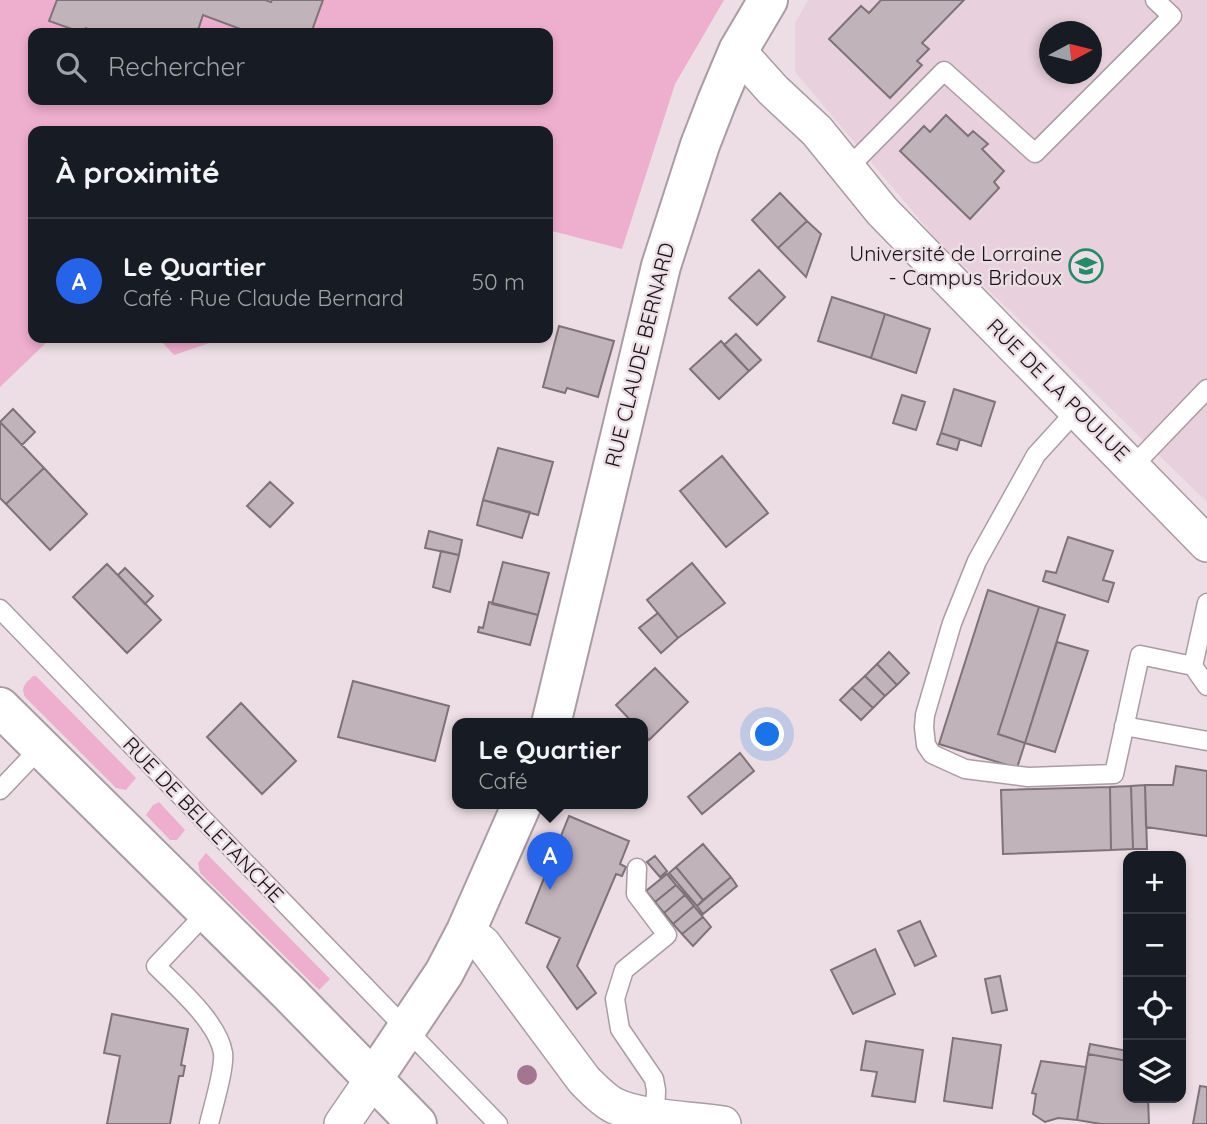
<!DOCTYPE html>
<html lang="fr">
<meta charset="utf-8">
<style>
:root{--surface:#171b24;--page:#20242c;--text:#f1f3f6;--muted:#9ea1a6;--line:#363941;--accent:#2563eb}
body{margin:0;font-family:Quicksand,sans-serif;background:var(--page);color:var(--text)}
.controls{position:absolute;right:21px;bottom:21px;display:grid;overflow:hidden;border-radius:14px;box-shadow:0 4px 10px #0003}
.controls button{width:63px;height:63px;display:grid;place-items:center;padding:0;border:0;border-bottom:2px solid var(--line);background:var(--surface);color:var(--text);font:35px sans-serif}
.compass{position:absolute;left:1039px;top:21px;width:63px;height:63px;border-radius:50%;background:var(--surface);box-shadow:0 4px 10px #0003;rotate:83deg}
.you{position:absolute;left:768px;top:735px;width:24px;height:24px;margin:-18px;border:5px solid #fff;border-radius:50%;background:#1a73e8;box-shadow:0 0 0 10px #1a73e833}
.badge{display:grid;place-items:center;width:46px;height:46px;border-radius:50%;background:var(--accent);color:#fff;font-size:23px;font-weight:700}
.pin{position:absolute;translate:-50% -58px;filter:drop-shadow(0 2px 4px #0008)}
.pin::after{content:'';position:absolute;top:37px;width:24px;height:21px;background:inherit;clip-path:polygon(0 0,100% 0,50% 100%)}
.popup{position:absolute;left:452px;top:718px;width:196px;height:91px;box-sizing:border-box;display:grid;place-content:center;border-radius:14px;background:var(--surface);filter:drop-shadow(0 2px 5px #0005);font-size:23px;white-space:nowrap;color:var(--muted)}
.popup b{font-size:26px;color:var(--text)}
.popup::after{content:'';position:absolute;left:50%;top:100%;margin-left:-14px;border:14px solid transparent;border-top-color:var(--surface)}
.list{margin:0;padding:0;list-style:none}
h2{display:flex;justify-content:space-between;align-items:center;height:91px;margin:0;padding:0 28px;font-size:30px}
h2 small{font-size:23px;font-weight:400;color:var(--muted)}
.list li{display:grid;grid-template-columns:46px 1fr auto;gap:21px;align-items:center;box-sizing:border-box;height:126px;padding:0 28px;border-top:2px solid var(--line)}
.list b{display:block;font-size:26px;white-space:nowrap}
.list p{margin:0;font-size:23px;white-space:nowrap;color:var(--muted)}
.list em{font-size:23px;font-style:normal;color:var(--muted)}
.icon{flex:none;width:38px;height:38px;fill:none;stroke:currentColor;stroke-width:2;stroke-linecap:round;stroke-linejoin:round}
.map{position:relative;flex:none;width:1207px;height:1124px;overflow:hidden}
.search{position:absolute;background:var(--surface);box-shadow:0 4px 10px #0003;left:28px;top:28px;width:525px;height:77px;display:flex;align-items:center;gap:18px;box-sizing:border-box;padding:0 24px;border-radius:14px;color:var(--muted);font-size:26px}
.panel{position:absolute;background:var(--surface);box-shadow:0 4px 10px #0003;left:28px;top:126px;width:525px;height:217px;border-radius:14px}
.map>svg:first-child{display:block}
</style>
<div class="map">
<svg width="1207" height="1124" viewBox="0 0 1207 1124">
<rect width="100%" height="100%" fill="#ecdee4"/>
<path fill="#e8d1dc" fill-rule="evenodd" d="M808,0h399v502l-271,-263 -141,-167v-49zM1050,32h42v42h-42z"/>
<path fill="#eeaece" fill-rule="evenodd" d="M0,0h724l-49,84 -53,165 -74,-19v-99h-515v207h18l-51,49zM33,33h515v67h-515z
M158,338h66l-50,17z
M33,676h3l100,102 -10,12 -10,-2 -91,-91c-5,-10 1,-14 8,-21z
M159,802l26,28 -8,10h-7l-24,-25 7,-10z
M206,853l124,126 -11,11 -119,-117 -2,-10z"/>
<path fill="#c1b3ba" stroke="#7f7278" stroke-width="2" d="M57,0h208l6,2 1,-2h51l-12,33h-60l-48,-18 -6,18h-102l-9,-5 -3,5 -34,-12z
M881,0h83l-42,43 7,6 -12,12 5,4 -32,33 -61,-59 32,-33 8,7z
M946,115l22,21 5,-5 15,13 -6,5 22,22 -10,11 5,6 -29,31 -70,-68 24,-25 6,6z
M780,193l27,28 -29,27 -26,-28z
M807,221l14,13 -15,43 -28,-29z
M759,270l26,27 -28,28 -28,-27z
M832,297l53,17 -14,44 -53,-17z
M885,314l45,15 -14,44 -45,-15z
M559,326l55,15 -16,56 -31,-9 -2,5 -22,-6z
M736,334l25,26 -12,11 -25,-26z
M721,341l28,30 -30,28 -29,-30z
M954,389l41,13 -14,44 -40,-13z
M902,395l23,7 -9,28 -23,-7z
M13,409l22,23 -13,13 -22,-23z
M0,422l44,46 -38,36 -6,-6z
M941,433l19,6 -3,11 -20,-6z
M498,448l55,14 -15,53 -55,-15z
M722,456l46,57 -42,34 -46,-56z
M44,468l43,46 -37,36 -44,-46z
M270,482l23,21 -23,24 -23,-21z
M483,500l47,12 -8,26 -45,-13z
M429,531l33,9 -3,15 -34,-7z
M1068,537l45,14 -10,29 11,3 -6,19 -65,-21 3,-10 10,2z
M441,551l18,4 -9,37 -17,-5z
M503,562l46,11 -11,42 -46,-11z
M692,563l33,40 -47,35 -31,-38z
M107,564l54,56 -34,33 -54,-56z
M125,568l28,28 -8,8 -27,-29z
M988,590l51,17 -41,127 27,9 -8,25 -78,-24z
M489,602l49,13 -8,30 -52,-13 1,-5 4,1z
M1039,607l26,8 -40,128 -27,-9z
M658,613l20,25 -17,15 -22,-25z
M1057,642l31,9 -33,101 -30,-9z
M889,652l20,21 -12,12 -20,-21z
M877,664l20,21 -12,11 -20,-20z
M655,668l33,34 -39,38 -6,-7v-9h-9l-18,-19z
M865,676l20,20 -12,12 -21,-20z
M353,681l96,25 -14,55 -97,-24z
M852,688l21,20 -12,12 -21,-20z
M241,703l55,58 -34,33 -55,-57z
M740,753l14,18 -52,43 -14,-17z
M1176,766l31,5v65l-61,-9 -1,-42h28z
M1145,785l2,64h-14l-2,-63z
M1131,786l2,63 -22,1 -1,-63z
M1110,787l1,63 -108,4 -2,-64z
M569,816l60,25 -9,23 6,3 -4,9 -6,-2 -39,92 19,27 -19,16 -30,-42 13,-29 -34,-15z
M703,844l28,33 -28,23 -27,-33z
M655,856l12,15 -7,6 -13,-15z
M676,867l27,33 -6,6 -28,-33z
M667,874l9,11 -21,17 -9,-11z
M731,877l6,9 -34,28 -6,-8z
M676,885l9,10 -21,18 -9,-11z
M685,895l9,11 -21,18 -9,-11z
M694,906l9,11 -21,17 -9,-10z
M703,917l8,10 -18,19 -11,-12z
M920,921l16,35 -21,10 -17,-35z
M875,949l20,45 -42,20 -22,-44z
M1000,976l7,34 -15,3 -7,-34z
M112,1014l76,15 -7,36 4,1 -2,10h-4l-9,48h-63l13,-68 -16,-3z
M953,1038l48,7 -9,63 -48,-7z
M866,1041l57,9 -8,52 -43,-6 5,-24 -16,-2z
M1090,1044l38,7v10l-40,-7z
M1088,1054l40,7v37h20l1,26h-48l-24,-4z
M1041,1061l45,6 -9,53 -19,-2 -13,4 -12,-8 3,-20 -4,-1z
M1200,1086l7,1v37h-14z"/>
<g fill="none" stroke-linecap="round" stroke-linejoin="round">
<defs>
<path id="lane" d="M847,169l97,-98 91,82 137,-137 -17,-16
M1077,410l-41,45 -59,106 -25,62 -27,92 -1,12 2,18 6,9 33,15 63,8 86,-3 26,-119 53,11 14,-63
M1133,466l74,-77
M0,609l498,515
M1193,666l14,20
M1124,726l83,15
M0,790l41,-43
M637,868l-1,26 31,41 -43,35 -9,29 5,30 34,50 2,11 -1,25
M207,912l-51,54c21,21 62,56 67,87 2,15 -10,54 -14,71"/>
<path id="street" d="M738,51l35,39 44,41 65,80 325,333
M466,931l17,13 101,136c9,9 18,19 29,25 28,14 79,14 110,19
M342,1124l31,-45"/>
<path id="secondary" d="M0,707l289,286 128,131
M551,724l110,-458 39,-121 17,-44 21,-50 30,-51
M373,1079l71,-106 22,-42 56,-127"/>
</defs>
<use href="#lane" stroke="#aa9ca3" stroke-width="21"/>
<use href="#street" stroke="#aa9ca3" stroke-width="38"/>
<use href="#secondary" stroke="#aa9ca3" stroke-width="42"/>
<use href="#lane" stroke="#fff" stroke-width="18"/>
<use href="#street" stroke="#fff" stroke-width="35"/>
<use href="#secondary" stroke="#fff" stroke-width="38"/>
</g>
<circle fill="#a47590" cx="527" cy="1075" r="10"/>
<defs>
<symbol id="university-ring" viewBox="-11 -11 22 22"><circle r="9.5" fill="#ecdee4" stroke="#238b68" stroke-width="1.5"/><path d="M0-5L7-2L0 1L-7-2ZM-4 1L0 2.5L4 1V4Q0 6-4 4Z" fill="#238b68"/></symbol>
</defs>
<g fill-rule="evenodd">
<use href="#university-ring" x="1067" y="247" width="38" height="38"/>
</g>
<g text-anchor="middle" stroke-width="5" stroke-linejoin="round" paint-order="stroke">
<g font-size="21" fill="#171215" stroke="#ecdee4" text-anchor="end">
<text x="1062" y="261">Université de Lorraine<tspan x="1062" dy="24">- Campus Bridoux</tspan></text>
</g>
<g font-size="21" fill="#171215" stroke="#ecdee4">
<text transform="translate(640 355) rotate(-76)" y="7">RUE CLAUDE BERNARD</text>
<text transform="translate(1058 390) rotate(45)" y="7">RUE DE LA POULUE</text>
<text transform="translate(203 820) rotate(46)" y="7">RUE DE BELLETANCHE</text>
</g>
</g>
</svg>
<div class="controls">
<button>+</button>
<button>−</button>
<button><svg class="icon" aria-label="locate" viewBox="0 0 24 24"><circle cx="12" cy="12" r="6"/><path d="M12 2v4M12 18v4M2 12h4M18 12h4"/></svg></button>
<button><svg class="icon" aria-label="layers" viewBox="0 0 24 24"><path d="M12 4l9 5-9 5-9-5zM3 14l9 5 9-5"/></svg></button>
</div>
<svg class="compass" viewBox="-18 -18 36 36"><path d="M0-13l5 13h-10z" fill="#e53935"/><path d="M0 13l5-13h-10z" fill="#9ea1a6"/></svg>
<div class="you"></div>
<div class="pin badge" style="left:550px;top:890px">A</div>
<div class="popup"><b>Le Quartier</b>Café</div>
<div class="search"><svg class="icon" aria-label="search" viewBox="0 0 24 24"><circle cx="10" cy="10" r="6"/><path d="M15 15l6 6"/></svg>Rechercher</div>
<section class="panel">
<h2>À proximité<small></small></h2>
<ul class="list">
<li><span class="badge">A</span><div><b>Le Quartier</b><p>Café · Rue Claude Bernard</p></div><em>50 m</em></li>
</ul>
</section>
</div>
